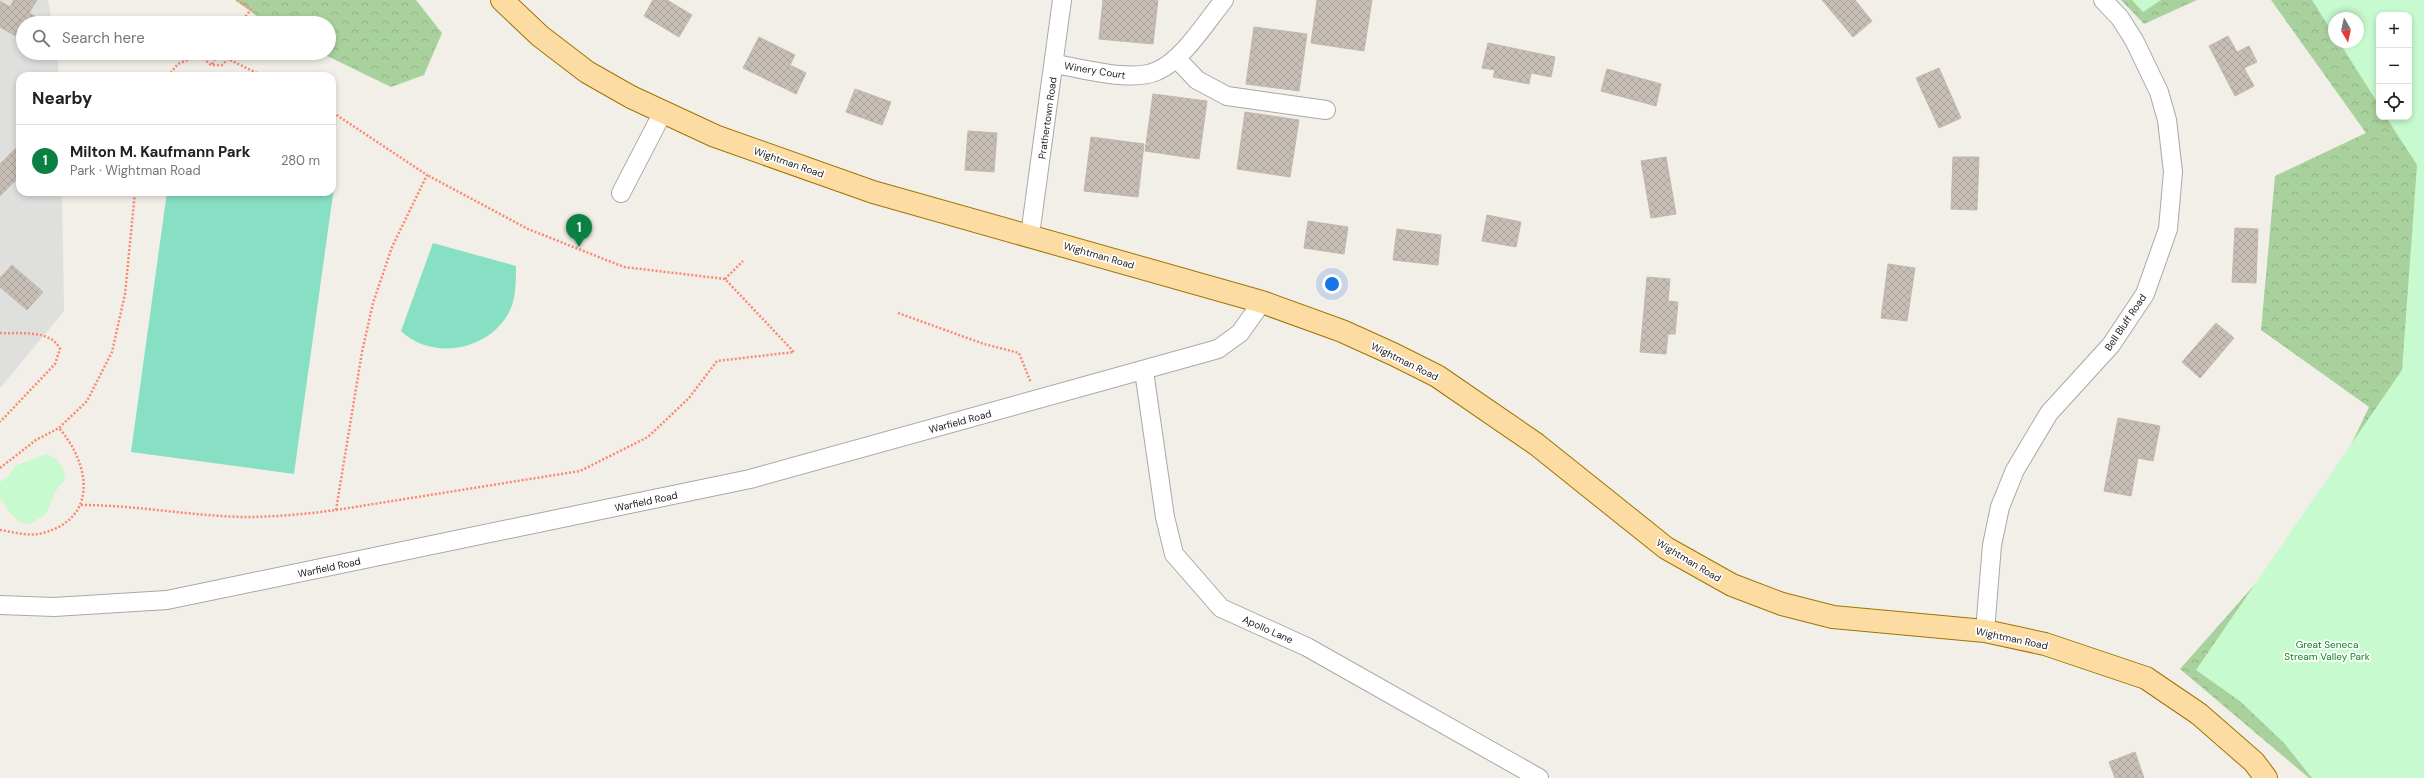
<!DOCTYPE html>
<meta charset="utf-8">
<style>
:root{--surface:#fff;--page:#f6f6f6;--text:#222;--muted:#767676;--line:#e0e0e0;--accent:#0b8043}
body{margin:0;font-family:"DM Sans",sans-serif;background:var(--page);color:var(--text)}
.controls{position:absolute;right:12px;top:12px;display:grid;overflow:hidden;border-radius:8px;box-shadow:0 2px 6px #0003}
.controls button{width:36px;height:36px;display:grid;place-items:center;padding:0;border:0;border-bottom:1px solid var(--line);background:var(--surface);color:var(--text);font:20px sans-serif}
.compass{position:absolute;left:2328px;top:12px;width:36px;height:36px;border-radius:50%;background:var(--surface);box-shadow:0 2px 6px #0003;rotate:171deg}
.you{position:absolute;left:1332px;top:284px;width:14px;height:14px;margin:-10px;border:3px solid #fff;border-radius:50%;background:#1a73e8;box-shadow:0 0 0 6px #1a73e833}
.badge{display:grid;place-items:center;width:26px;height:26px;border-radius:50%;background:var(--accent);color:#fff;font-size:13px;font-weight:700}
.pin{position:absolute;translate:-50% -33px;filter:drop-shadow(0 1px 2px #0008)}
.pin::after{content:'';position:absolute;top:21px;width:14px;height:12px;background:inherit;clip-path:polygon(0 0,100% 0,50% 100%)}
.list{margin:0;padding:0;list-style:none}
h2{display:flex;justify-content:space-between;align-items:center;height:52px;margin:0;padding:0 16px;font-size:17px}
h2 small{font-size:13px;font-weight:400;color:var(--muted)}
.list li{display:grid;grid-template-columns:26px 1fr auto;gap:12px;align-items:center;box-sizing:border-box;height:72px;padding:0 16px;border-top:1px solid var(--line)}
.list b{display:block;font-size:15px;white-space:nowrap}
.list p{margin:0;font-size:13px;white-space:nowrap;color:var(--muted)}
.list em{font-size:13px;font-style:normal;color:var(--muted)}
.icon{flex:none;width:22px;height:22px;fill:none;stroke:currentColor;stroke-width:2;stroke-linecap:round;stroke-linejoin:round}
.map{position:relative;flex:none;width:2424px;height:778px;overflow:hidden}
.search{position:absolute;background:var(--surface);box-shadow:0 2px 6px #0003;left:16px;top:16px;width:320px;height:44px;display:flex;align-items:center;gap:10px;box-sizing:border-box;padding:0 14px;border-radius:22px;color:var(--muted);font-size:15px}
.panel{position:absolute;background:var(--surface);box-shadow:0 2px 6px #0003;left:16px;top:72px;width:320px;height:124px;border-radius:12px}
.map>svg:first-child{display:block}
</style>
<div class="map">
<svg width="2424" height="778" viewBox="0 0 2424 778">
<defs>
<pattern id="forest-crowns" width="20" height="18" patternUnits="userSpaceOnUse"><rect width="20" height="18" fill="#a9d19d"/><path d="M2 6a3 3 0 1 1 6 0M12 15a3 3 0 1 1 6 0" fill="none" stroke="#91b387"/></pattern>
<pattern id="building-cross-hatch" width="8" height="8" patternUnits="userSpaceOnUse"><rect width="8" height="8" fill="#c7bfb7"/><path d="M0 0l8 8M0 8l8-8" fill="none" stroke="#aba49d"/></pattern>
</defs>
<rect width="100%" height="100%" fill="#f2efe8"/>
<path fill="#dfdfde" d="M0,0h48l4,23h-29v30h34l2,23h-39v116h42l2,119 -64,77z"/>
<path fill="url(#forest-crowns)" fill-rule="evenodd" d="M235,0h181l26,33 -18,42 -33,12 -70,-34h8v-30h-63z
M2121,0h76l-53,24z
M2271,0h153v778h-115l-129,-109 139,-157 50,-105 -108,-77 14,-154 91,-43zM2379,15h30v102h-30zM2334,18h24v24h-24z"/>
<path fill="#c7face" d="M2132,0h29l-18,12z
M2312,0h112v778h-112l-28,-35 -43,-41 -45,-32 206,-300 15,-205 -31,-48h23v-102h-30v90l-40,-63h19v-24h-24v17z
M46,454c12,4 18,11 19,25l-10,13 -9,22 -16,10 -9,-1 -13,-12 -3,-7 -5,-5v-17l8,-6 7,-10z"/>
<path fill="#87e0c4" d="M332,187h2l-40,287 -163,-22 36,-260h165z
M433,243l83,23c0,14 0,29 -5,42 -18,42 -78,54 -110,23z"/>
<path fill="url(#building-cross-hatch)" stroke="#c4b7aa" d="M14,0h23l-8,13 18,10h-24v17l-23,-13v-26l10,6z
M653,0h14l25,15 -13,22 -35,-21z
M1103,0h55l-5,44 -54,-5z
M1317,0h55l-8,51 -53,-8z
M1822,0h33l17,21 -19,16z
M1254,27l53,7 -8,57 -53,-7z
M2228,36l9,16 12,-6 8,16 -13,6 10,18 -19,10 -26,-50z
M759,37l36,18 -5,10 16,8 -10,21 -53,-26z
M1488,43l67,14 -4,20 -20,-4 -2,11 -36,-7 2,-7 -13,-2z
M1939,68l22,50 -22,10 -23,-50z
M1607,69l54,15 -5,22 -55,-15z
M855,89l36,13 -9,23 -36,-13z
M1153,94l54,7 -8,58 -54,-8z
M1245,112l54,8 -9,57 -53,-8z
M968,131l29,2 -3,39 -29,-2z
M1091,137l53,7 -6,53 -54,-6z
M20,144v32l-20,20v-32z
M1666,157l10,57 -25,4 -10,-57z
M1953,157h26l-2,53 -26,-1z
M1487,215l34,7 -5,25 -34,-6z
M1308,221l40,6 -4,27 -40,-6z
M2235,228l23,1 -2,54 -24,-1z
M1397,229l44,6 -3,30 -45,-5z
M1888,264l27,4 -8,53 -26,-3z
M12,265l31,27 -16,18 -27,-23v-9z
M1647,277l23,2 -2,22 10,1 -3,32h-7l-2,20 -26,-2z
M2216,323l18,15 -34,40 -18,-16z
M2118,418l42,8 -7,35 -15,-3 -7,38 -27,-5z
M2135,752l9,26h-29l-6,-16z"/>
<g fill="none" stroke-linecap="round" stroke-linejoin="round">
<defs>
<path id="minor" d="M1176,58l21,22 30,16 99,14
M1054,64c28,4 77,19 103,7 26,-11 49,-49 67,-71
M621,193l42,-81
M1030,235l32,-235
M1144,371l21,146 9,37 47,54 86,39 232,131
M0,605l54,2 113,-7 583,-121 468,-130 22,-16 22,-31
M1985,631l7,-86 8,-38 15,-37 34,-57 62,-68 34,-51 23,-65 5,-57 -6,-52 -8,-28 -25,-52 -14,-22 -17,-18"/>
<path id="major" d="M502,0l38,36 47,36 44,25 84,39 158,56 389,110 80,29 51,23 44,22 99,68 130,104 66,37 50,19 51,13 152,14 60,13 101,34 53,36 55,48 12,16"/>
</defs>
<use href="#minor" stroke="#a8a8a8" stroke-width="20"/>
<use href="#major" stroke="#9f7500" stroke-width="24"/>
<path stroke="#fb8870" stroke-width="2.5" stroke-dasharray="2 2" stroke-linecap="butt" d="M237,0l14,9 -10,14
M212,64l7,-11
M168,76l10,-12 21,-9 12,10h11l6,-6 35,17
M725,279l18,-18
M898,313l86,31 35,9 12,30
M0,333c19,1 51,-4 60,16l-5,15 -55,58
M0,468l36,-28 23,-12 28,-27 25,-49 13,-58 10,-102
M81,505c55,0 109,11 164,12 30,0 61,-3 91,-7l26,-158 11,-49 19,-56 35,-72 -95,-63
M336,510l244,-39 68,-34 41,-39 28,-37 77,-9 -69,-73 -101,-12 -96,-38 -101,-54
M0,530c13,2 30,7 43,3 56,-15 47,-69 16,-105"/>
<use href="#minor" stroke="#fff" stroke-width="18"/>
<use href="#major" stroke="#fcdca3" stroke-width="22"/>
</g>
<g text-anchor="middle" stroke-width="3.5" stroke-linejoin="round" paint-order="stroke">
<g font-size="10" fill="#212121" stroke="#fff">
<text transform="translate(1095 70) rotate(9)" y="4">Winery Court</text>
<text transform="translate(1047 118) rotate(-82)" y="4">Prathertown Road</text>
<text transform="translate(789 162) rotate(19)" y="4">Wightman Road</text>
<text transform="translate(1099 255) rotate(16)" y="4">Wightman Road</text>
<text transform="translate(2125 322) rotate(-56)" y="4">Bell Bluff Road</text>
<text transform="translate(1405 361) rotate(26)" y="4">Wightman Road</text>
<text transform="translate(960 421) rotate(-15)" y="4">Warfield Road</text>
<text transform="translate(646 501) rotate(-12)" y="4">Warfield Road</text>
<text transform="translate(1689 560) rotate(31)" y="4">Wightman Road</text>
<text transform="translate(329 567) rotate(-12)" y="4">Warfield Road</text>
<text transform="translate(1268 629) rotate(24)" y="4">Apollo Lane</text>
<text transform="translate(2012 638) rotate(12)" y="4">Wightman Road</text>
</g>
<g font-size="10" fill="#0b841d" stroke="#fff">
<text x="2327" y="648">Great Seneca<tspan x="2327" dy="12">Stream Valley Park</tspan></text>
</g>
</g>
</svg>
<div class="controls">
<button>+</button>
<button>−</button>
<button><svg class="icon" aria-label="locate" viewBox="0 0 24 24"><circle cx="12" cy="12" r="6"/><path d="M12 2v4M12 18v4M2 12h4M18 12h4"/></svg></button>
</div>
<svg class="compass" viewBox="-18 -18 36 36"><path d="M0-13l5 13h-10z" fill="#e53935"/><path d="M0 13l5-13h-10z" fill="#767676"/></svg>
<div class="you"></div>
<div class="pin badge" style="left:579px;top:247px">1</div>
<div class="search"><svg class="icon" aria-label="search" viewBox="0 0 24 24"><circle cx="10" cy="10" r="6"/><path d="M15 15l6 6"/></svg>Search here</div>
<section class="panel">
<h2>Nearby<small></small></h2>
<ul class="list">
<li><span class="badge">1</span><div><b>Milton M. Kaufmann Park</b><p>Park · Wightman Road</p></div><em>280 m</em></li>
</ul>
</section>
</div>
